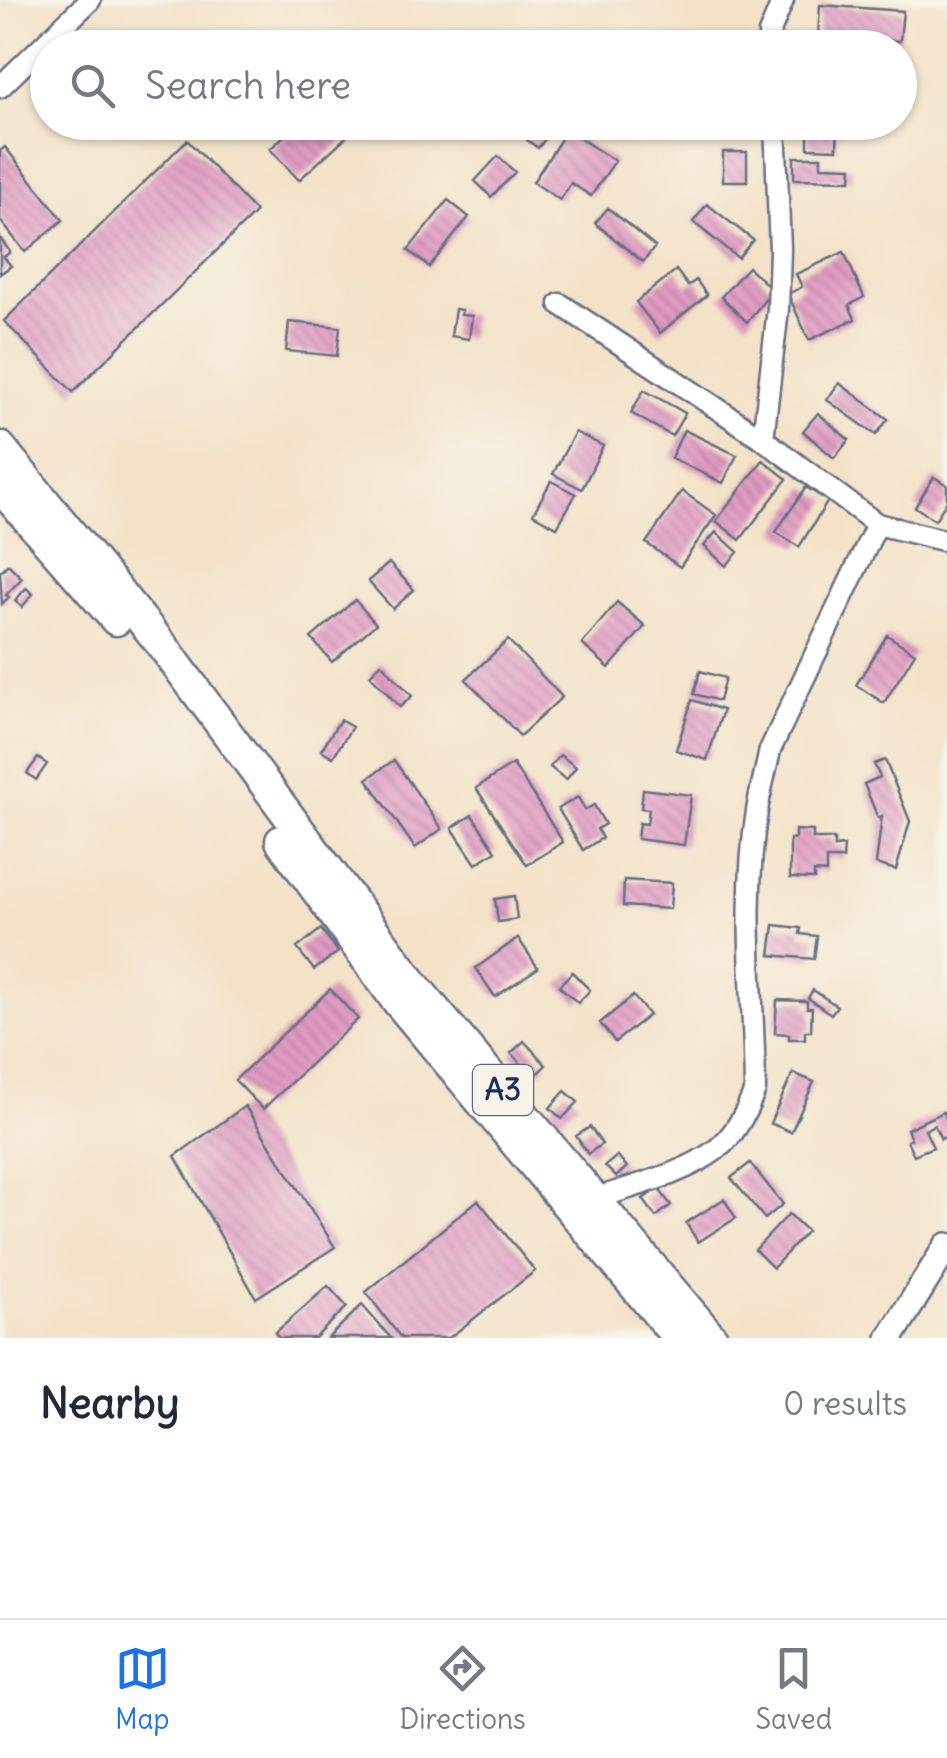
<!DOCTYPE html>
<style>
:root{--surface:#fff;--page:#f2f2f3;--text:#1f2937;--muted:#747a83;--line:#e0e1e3;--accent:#1a73e8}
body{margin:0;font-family:Delius,sans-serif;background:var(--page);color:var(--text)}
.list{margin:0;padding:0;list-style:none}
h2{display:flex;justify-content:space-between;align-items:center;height:130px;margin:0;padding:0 40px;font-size:42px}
h2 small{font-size:32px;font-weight:400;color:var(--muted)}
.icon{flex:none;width:55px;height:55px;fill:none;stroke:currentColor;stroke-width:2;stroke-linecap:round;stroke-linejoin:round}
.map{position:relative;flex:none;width:947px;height:1338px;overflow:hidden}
.search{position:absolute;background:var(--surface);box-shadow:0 2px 8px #0004;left:30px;right:30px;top:30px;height:110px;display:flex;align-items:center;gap:25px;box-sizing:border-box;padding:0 35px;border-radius:55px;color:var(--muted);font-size:38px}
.sheet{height:280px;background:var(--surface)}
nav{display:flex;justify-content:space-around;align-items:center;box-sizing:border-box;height:140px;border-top:2px solid var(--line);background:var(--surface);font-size:28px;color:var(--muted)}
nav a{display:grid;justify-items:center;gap:5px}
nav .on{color:var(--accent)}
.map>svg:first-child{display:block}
</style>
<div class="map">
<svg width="947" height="1338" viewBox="0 0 947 1338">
<defs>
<pattern id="building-back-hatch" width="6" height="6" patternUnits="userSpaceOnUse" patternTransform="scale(2.5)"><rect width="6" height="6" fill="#e19cc2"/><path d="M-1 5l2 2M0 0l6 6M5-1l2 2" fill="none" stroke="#b680a1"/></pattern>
</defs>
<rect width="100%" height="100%" fill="#f7f3e8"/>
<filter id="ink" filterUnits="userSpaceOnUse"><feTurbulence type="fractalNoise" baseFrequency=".01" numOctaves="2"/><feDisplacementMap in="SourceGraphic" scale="20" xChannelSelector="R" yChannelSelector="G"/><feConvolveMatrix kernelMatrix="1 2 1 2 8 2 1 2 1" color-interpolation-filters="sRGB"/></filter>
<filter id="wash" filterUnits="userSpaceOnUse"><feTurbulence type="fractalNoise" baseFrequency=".0048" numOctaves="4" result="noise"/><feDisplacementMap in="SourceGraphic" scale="40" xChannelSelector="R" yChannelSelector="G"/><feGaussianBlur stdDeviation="2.25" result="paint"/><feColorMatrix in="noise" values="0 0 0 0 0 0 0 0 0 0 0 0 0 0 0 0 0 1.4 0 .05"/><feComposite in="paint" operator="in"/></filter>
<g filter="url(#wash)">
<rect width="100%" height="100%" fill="#f3e2c8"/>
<g id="blocks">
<path fill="url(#building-back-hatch)" d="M820,5l83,6 -3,30 -82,-5z
M299,122h52l5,6 -57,52 -29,-31z
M540,122h18l-20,26 -11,-8z
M800,122h38l-1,27 -29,-1v-17h-8z
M567,130l48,31 -24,35 -20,-13 -11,17 -27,-18z
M187,140l69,72 -183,180 -69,-71z
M5,147l58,73 -38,32 -25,-32v-69z
M723,152h24v29h-24z
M498,156l17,16 -24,25 -16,-16z
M794,157h27v9l31,1 -1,13 -57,-1z
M448,200l21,17 -40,50 -21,-17z
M707,204l46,36 -15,18 -45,-36z
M608,208l47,39 -12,15 -48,-39z
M0,238l10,14 -6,5 7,9 -11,8z
M844,252l20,45 -15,8 6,14 -46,21 -21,-46 14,-7 -6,-13z
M748,267l25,23 -26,32 -26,-25z
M676,270l12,16 8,-6 11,15 -47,38 -24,-31z
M455,309l7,1 -1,5 11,1 -3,23 -18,-3z
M289,322l51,5 -3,29 -51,-5z
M839,383l49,36 -12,16 -49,-35z
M644,390l41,23 -13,23 -41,-23z
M818,413l31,27 -15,18 -31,-27z
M684,430l53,25 -14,28 -52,-25z
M575,432l28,14 -21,43 -29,-15z
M763,460l24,19 -47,61 -24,-19z
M934,477l13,8v16l-12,19 -20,-13z
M551,481l25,13 -19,33 -24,-13z
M806,487l22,14 -29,46 -23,-15z
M682,491l34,24 -36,52 -34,-24z
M716,532l22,20 -12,14 -22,-20z
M389,563l25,27 -21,19 -25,-28z
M8,564l14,14 -16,17 3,2 -7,7 -2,-32z
M26,588l7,6 -11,13 -7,-6z
M355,600l21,24 -44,38 -21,-24z
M617,602l28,24 -36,42 -27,-24z
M887,635l28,18 -31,50 -28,-18z
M508,640l54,57 -42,39 -54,-57z
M381,663l31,33 -12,11 -30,-32z
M700,671l25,7 -6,23 -25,-7z
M692,700l31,10 -16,50 -31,-10z
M340,720l12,7 -19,30 -12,-7z
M560,755l16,12 -10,13 -16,-13z
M38,758l9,6 -11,16 -9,-7z
M394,760l48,69 -27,19 -48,-69z
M885,760l25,61 -14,49 -20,-6 6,-48 -4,2 -14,-34 16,-7 -6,-13z
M513,764l50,78 -36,23 -51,-77z
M643,789l48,6 -7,50 -47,-6 2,-16 8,1 2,-15 -8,-1z
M578,797l7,13 9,-5 11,19 -8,5 5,9 -19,12 -25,-41z
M472,815l24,36 -20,13 -24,-36z
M795,830l18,1v8h21v8l10,-1 -1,13h-17v14l-12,-1v7l-24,-1v-39h5z
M624,880l48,3 -2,26 -47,-3z
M514,896l3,23 -19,3 -3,-23z
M774,925l27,3 -1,6 17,2 -3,23 -44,-4z
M321,929l17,23 -24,18 -17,-22z
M518,938l20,30 -43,29 -19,-29z
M572,972l18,18 -12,13 -19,-17z
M330,989l28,30 -95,90 -28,-29z
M813,990l24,16 -6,8 -23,-16z
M633,996l16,19 -34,27 -15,-19z
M777,1000l30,1v7h5l-1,23h-6v8h-16v-5l-14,-1z
M524,1041l22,24 -12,12 -23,-24z
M793,1073l21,9 -23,50 -21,-9z
M565,1091l13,11 -16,17 -12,-11z
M245,1106l90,141 -79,51 -81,-142z
M943,1112l4,8v16l-6,3 -7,-14 -9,5 8,17 -19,8 -7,-14 4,-2 -4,-10z
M590,1127l12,17 -14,10 -12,-18z
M617,1156l10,11 -11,10 -11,-11z
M750,1163l33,41 -18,15 -34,-41z
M658,1188l13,17 -15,12 -13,-18z
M724,1199l12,19 -38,24 -12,-19z
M478,1200l57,71 -86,67h-48l-35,-46z
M789,1214l18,17 -34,37 -18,-18z
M328,1286l19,21 -32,31h-36l-4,-5z
M362,1305l29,33h-63z"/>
</g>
</g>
<g filter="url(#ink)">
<use href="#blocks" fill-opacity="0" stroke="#676e83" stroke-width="2.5"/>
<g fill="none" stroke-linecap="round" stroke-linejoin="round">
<defs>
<path id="minor" d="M770,48l-1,-14 14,-34
M0,87l90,-87
M560,304l203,135 114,85 70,17
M763,439l15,-130 2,-59 -5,-128
M595,1199c39,-14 89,-24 122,-50 18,-14 30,-38 38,-59 -1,-92 -13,-187 2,-279 3,-20 9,-41 13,-61l107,-226"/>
<path id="tertiary" d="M890,1338l57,-92"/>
<path id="primary" d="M0,447l162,198 252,340 298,353
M0,487l116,133
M281,841l113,156 284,341"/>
</defs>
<use href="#minor" stroke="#676e83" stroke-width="25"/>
<use href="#tertiary" stroke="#676e83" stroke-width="30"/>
<use href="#primary" stroke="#676e83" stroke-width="35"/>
<use href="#minor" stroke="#fff" stroke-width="20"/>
<use href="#tertiary" stroke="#fff" stroke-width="25"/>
<use href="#primary" stroke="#fff" stroke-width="30"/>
</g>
</g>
<g text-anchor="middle" stroke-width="8" stroke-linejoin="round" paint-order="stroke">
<rect fill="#f7f3e8" stroke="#5d6a87" stroke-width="2.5" x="473" y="1065" width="60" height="50" rx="8"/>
<g font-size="30" font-weight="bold" fill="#1b2f5e">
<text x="503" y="1100">A3</text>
</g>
</g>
</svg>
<div class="search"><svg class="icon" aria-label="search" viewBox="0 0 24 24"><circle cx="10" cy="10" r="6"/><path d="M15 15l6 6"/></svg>Search here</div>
</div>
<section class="sheet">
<h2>Nearby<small>0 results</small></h2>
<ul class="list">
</ul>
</section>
<nav>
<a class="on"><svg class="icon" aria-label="map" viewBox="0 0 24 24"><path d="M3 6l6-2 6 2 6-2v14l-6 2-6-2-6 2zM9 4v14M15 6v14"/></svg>Map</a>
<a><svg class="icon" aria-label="directions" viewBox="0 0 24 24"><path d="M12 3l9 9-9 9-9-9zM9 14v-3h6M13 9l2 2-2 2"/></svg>Directions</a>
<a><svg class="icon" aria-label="saved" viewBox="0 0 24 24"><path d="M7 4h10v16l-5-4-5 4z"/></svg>Saved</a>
</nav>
